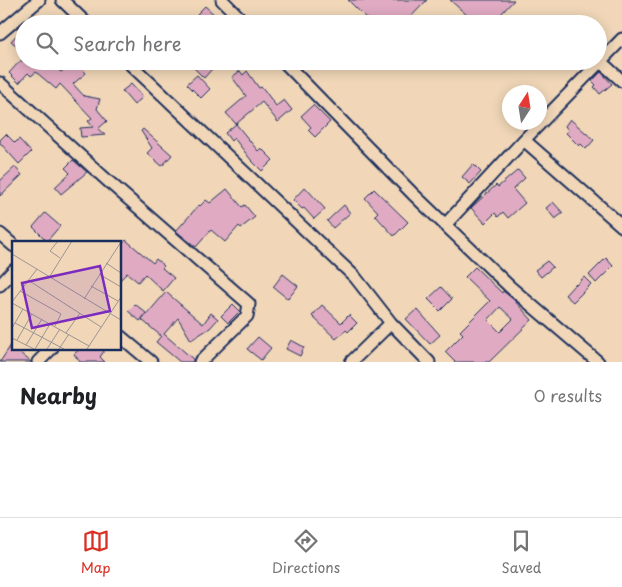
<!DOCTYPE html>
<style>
:root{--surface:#fff;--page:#f6f6f6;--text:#202124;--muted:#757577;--line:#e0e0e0;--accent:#d93025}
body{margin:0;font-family:"Playpen Sans",sans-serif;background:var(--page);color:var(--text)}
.compass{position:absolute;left:502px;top:85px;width:45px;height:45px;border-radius:50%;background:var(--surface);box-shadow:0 2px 12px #0003;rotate:12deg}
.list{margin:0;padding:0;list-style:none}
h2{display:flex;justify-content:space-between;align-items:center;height:65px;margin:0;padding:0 20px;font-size:21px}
h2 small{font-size:16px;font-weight:400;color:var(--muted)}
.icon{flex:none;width:28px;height:28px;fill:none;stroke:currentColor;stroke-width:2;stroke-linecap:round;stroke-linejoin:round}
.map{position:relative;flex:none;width:622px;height:362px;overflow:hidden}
.search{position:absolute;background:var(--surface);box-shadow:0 2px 12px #0003;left:15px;right:15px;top:15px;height:55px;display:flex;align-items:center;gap:12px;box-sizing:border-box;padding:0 18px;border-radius:28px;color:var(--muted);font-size:19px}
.sheet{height:155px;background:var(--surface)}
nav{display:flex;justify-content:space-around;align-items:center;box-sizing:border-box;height:70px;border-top:1px solid var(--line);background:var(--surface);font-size:14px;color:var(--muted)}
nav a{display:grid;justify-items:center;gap:2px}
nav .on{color:var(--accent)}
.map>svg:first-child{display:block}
</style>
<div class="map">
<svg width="622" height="362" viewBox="0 0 622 362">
<rect width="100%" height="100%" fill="#f1d7b8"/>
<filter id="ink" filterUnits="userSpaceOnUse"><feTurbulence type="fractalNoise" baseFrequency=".02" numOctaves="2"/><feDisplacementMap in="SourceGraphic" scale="10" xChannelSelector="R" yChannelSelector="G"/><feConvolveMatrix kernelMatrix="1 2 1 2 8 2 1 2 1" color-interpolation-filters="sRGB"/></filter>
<g filter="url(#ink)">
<path fill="#e0aac2" stroke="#1b2f5e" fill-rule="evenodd" d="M348,0h79l-23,24h-32z
M450,0h64l-13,14 10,10h-50l7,-8z
M205,6l13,12 -5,6h-5l-11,-10z
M24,27v25l-13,-11z
M20,61h27l14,11 14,-11 11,12 -13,11 11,12 16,3 -3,10 10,12 -9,8 7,6 -24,2 -1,-9 13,-1 -5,-6 4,-3 -32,-34 -4,5 -20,-17 -5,4 -3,-3 -9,10 -10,-10z
M187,61h32l-15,17z
M240,71l3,4 4,-4 12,17 3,-1 14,19 8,-6 8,10 -14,12 -16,-20 -26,22 22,27 3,-3 12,12 -11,11 -11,-11 -17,-22 -3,3 -6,-8 11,-9 -10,-11 20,-17 -14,-19z
M601,72l11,12 -12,10 -6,-7 2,-2 -4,-4z
M197,75l13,14 -9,9 -14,-14z
M131,84l12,13 -9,8 -12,-14z
M313,105l17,17 -15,15 -7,-7 3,-3 -10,-11z
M570,119l24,21 -8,9 -5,-5 -2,2 -13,-13 2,-3 -3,-4z
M143,129l29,26 -10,11 -15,-13 5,-5 -11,-17z
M6,134l9,9 4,-4 12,13 -12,12 -19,-21v-3z
M73,160l14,12 -26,22 -6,-7 15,-14 -5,-5z
M473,164l8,8 -11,12 -8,-7z
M15,167l7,8 -22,21v-15z
M518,170l7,8 -12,11 12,14 -17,15 -5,-6 -5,5 -3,-4 -10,10 -14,-15 25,-23 2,2z
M305,187l20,22 -11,10 -10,-11 -2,1 -9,-9z
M227,189l15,18 3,-2 10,12 -14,11 -2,-2 -14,16 -14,-12 -15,17 -20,-16 23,-26 1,1 6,-6 4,3z
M374,189l34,33 -14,14 -19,-21 3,-3 -13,-14z
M553,202l10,11 -8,6 -9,-11z
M344,205l6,8 -17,15 -6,-7z
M45,213l15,13 -13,15 -14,-14z
M126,240l27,23 3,-4 8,7 -2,2 12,10 -11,13 -18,-17 -7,8 -11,-9 -7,7v-33z
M606,258l7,8 -17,17 -7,-8z
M547,261l6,6 -12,10 -6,-7z
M475,267l27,26 1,-2 10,8 19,21 -43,42h-34l-10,-10 18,-18 -3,-3 30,-30 -25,-24zM500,307l13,12 -13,13 -12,-12z
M283,274l15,12 -10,13 -15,-12z
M584,277l7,7 -18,18 -8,-7 10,-11 1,1z
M441,287l11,12 -12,12 -12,-12z
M166,292l37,32 8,-11 7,6 -8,9 -19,12 -13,-22 -14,16 29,25v3h-13l-24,-20 5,-6 -19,-16z
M135,304l11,9 -6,8 -12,-10z
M233,304l7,7 -12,12 -7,-7z
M322,305l19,18 8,-8 8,8 -9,9 -2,-2 -10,9 -24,-23z
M417,309l23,26 -10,9 -24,-25z
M258,337l13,11 -10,12 -14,-11z
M291,340l13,7 -4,9 -14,-7z
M11,345l3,3 17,14h-31z
M81,348h25l-6,9 5,5h-25l-6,-8z"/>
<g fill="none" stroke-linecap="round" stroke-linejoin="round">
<defs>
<path id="street" d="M62,0l25,24
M222,0l24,24
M0,33l39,-33
M127,61l228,216 36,46 38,39
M283,61l130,133 97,93 88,75
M600,61l22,20
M0,83l109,99 140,122 -2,12 -47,46
M524,140l98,86
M445,225l79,-85 98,-101
M0,234l14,12
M0,285l14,-15
M120,336l31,26
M38,362l14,-14
M351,362l40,-39"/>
</defs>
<use href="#street" stroke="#1b2f5e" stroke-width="15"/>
<use href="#street" stroke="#f1d7b8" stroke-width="11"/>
</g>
</g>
<g transform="translate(12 241)">
<rect width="109" height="109" fill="#f1d7b8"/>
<path fill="none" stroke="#9b9494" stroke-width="1" d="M46,0l-8,10 10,7M0,13l109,66M94,22l15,10M87,33l22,13M38,35l22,-35M16,39l73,47M79,45l27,15M8,50l41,23 -6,12M72,58l37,-57M0,61l25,-33M0,62l77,43M3,82l49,26M0,87l11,-19M54,92l14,-20M0,97l22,11M5,99l15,-26M14,104l16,-26M23,108l15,-25M35,108l13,-20M47,108l10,-15M75,108l34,-52"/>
<path fill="#7b2cbf" fill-opacity="0.15" stroke="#7b2cbf" stroke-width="2.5" d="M88,25l10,45 -78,17 -10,-45z"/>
<rect width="109" height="109" fill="none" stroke="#1b2f5e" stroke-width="2.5"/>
</g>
</svg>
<svg class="compass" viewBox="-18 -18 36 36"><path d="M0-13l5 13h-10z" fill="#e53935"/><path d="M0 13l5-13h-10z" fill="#757577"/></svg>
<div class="search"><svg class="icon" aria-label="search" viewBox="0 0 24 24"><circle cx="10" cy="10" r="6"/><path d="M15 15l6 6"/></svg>Search here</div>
</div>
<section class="sheet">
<h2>Nearby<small>0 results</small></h2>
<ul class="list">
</ul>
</section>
<nav>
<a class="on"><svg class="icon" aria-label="map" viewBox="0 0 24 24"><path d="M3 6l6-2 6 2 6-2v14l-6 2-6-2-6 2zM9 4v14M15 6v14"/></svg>Map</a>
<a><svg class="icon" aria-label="directions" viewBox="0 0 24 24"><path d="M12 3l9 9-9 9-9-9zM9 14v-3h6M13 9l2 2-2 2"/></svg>Directions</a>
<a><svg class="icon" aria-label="saved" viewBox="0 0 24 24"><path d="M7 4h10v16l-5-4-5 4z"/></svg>Saved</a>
</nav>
